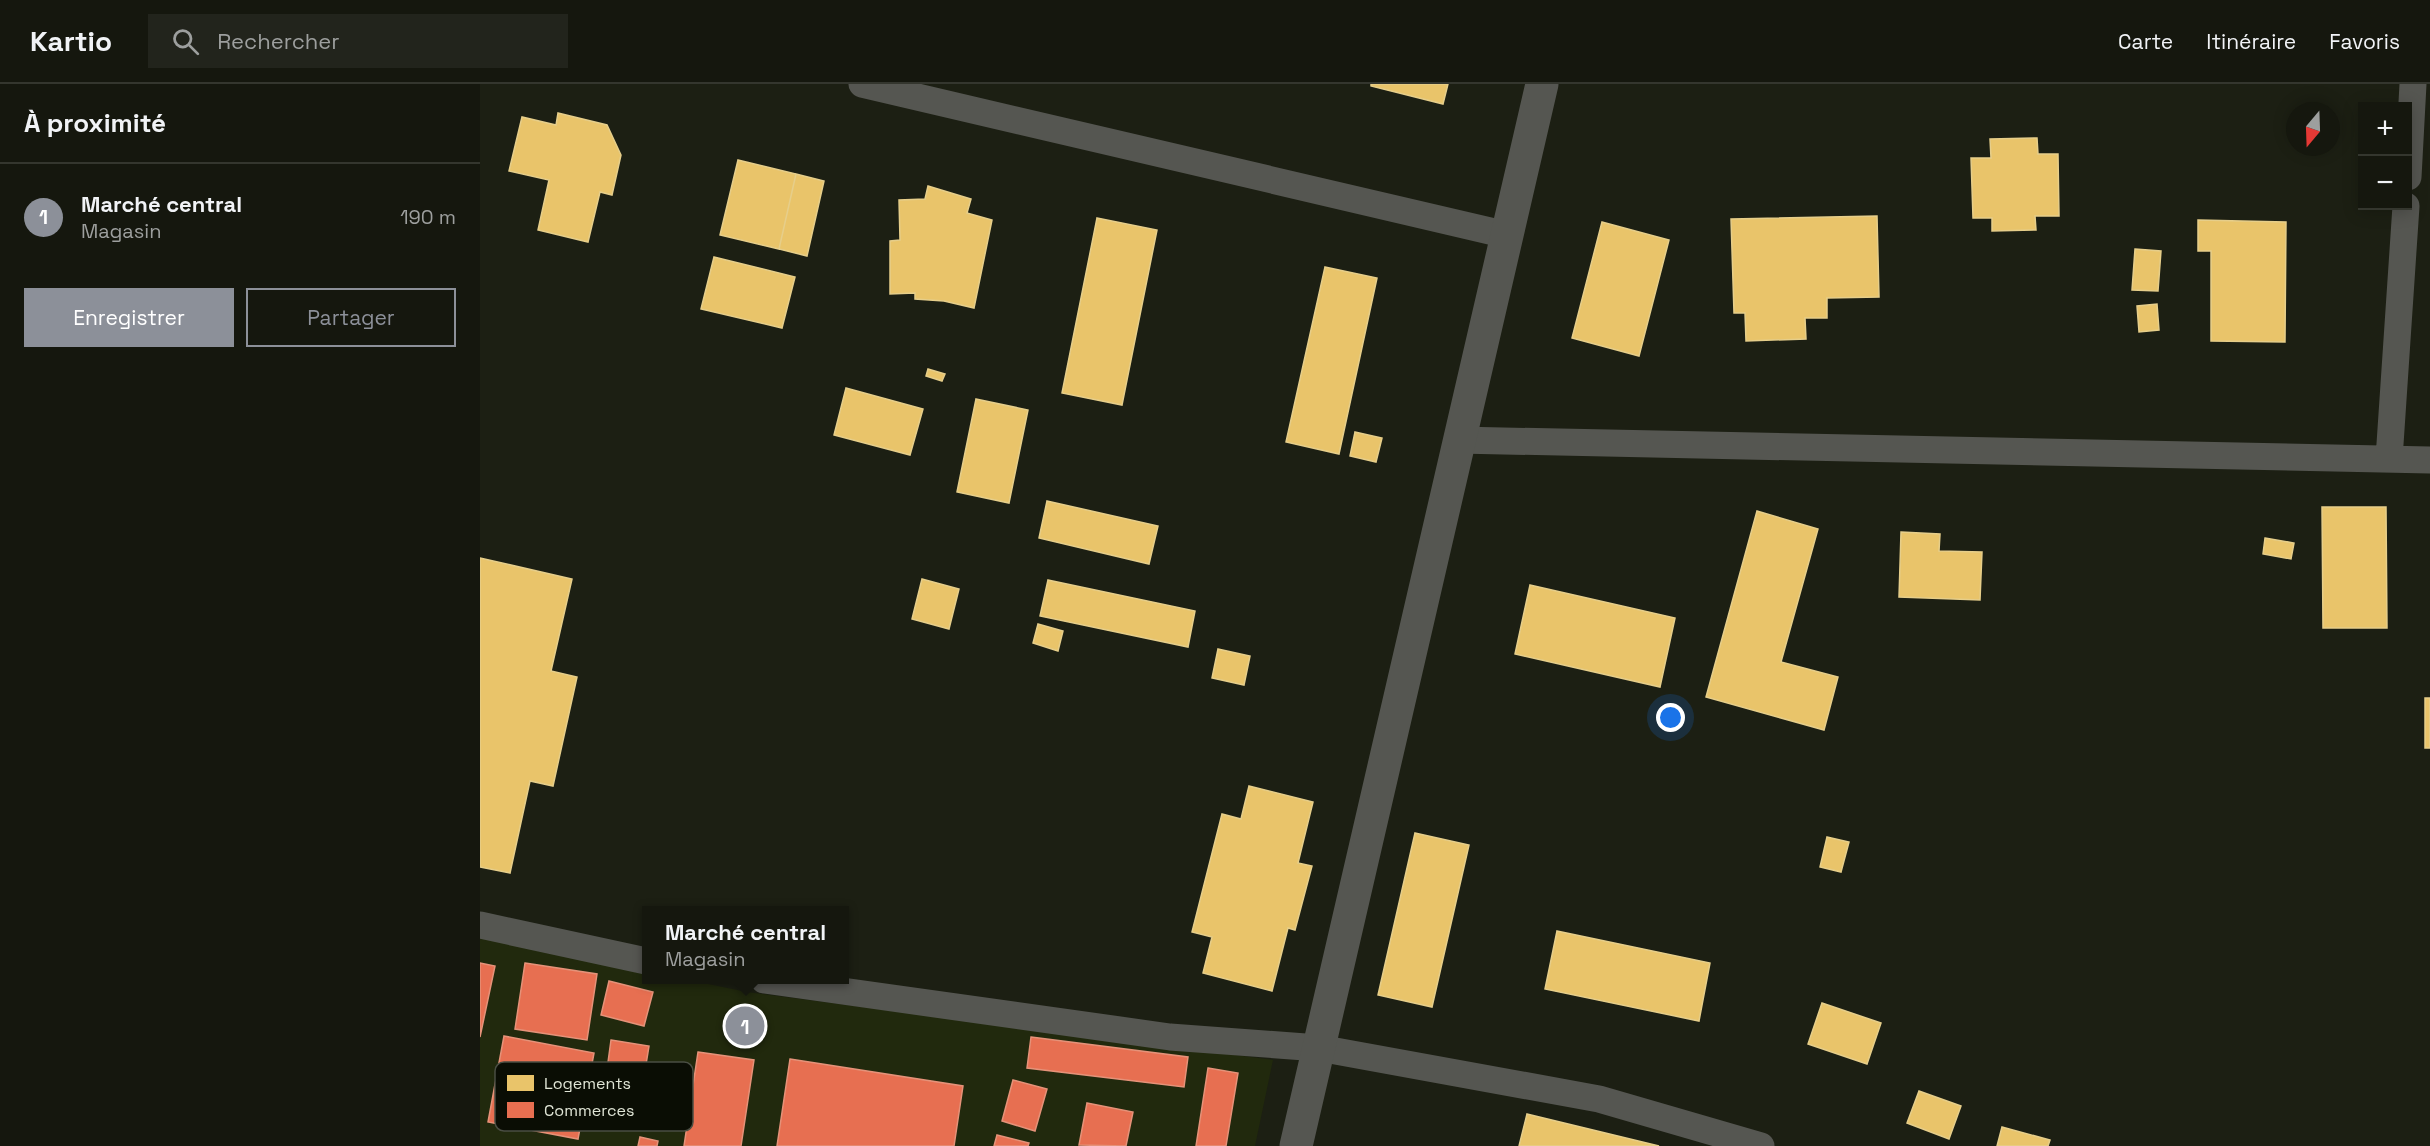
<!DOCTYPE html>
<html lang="fr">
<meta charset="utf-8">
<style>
:root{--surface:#15170e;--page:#22241c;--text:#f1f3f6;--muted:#9d9f9e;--line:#34362e;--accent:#8c9099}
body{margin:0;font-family:"Space Grotesk",sans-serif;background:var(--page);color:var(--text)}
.controls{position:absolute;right:18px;top:18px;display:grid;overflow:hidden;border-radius:0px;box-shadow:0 3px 15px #0003}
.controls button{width:54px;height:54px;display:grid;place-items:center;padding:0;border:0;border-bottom:2px solid var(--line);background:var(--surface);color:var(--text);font:30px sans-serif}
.compass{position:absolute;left:1806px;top:18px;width:54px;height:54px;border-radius:50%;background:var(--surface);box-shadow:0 3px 15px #0003;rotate:199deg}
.you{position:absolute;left:1191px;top:634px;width:21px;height:21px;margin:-15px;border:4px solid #fff;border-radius:50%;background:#1a73e8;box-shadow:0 0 0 9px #1a73e833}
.badge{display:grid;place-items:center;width:39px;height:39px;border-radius:50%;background:var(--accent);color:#fff;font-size:20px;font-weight:700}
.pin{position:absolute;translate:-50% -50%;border:3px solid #fff;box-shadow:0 2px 6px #0006}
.popup{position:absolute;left:162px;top:822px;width:207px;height:78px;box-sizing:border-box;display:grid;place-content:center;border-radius:0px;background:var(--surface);filter:drop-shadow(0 2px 4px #0005);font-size:20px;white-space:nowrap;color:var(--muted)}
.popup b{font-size:22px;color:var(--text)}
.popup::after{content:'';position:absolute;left:50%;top:100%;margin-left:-12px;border:12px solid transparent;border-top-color:var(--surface)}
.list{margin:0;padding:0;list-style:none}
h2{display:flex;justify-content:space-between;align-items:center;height:78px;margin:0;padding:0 24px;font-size:26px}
h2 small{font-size:20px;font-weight:400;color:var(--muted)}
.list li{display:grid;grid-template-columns:39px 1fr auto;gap:18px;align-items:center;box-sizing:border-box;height:108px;padding:0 24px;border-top:2px solid var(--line)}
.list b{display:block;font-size:22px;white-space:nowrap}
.list p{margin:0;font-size:20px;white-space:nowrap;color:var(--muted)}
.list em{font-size:20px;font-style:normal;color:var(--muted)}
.actions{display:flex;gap:12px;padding:18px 24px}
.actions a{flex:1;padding:14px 0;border:2px solid var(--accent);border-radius:0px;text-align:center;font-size:21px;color:var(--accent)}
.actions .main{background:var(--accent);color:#fff}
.icon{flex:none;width:33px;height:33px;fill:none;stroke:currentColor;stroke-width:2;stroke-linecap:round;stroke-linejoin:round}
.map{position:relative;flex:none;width:1950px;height:1062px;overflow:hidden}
header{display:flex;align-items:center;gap:36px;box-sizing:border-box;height:84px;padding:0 30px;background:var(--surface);border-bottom:2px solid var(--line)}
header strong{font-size:28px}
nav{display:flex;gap:33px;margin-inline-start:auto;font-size:21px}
.search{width:420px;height:54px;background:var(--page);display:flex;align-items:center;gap:15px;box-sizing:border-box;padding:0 21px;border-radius:0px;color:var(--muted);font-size:22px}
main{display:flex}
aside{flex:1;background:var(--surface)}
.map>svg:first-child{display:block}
</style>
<header>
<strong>Kartio</strong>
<div class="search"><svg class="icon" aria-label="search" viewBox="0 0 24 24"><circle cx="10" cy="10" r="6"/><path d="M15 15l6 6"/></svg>Rechercher</div>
<nav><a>Carte</a><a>Itinéraire</a><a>Favoris</a></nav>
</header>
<main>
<aside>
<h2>À proximité<small></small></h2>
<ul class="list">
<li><span class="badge">1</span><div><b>Marché central</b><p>Magasin</p></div><em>190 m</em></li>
</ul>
<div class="actions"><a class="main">Enregistrer</a><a>Partager</a></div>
</aside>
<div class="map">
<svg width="1950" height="1062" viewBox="0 0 1950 1062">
<rect width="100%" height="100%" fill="#1c1f13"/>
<path fill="#21290d" d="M0,853l166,34v9h43l58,12 526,68 -18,86h-775z"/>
<path fill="#e9c46a" stroke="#e6ce8a" stroke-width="1.5" d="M891,0h77l-5,20 -72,-18z
M78,29l49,12 14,30 -9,40 -12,-3 -12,50 -50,-12 11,-50 -40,-9 13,-54 34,8z
M1557,54l1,16h20l1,62h-24l1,14 -44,1v-13h-19l-2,-60h20l-1,-19z
M258,76l58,14 -17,75 -59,-14z
M316,90l28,7 -17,75 -28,-7z
M448,102l43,13 -4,14 25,7 -18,88 -30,-7 -29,-2v-6l-25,1v-53l10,-1 -1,-40 26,-1z
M1397,132l2,81 -52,1v20h-22l1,21 -60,2 -1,-28h-11l-3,-94z
M617,134l60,12 -35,175 -60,-12z
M1718,136l88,2 -1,120 -74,-1v-90h-13z
M1122,138l67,18 -30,116 -67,-18z
M1655,165l26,2 -3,40 -26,-1z
M234,173l81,20 -13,51 -81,-19z
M845,183l52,11 -38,176 -53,-12z
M1677,220l2,26 -20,2 -2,-26z
M448,285l17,5 -3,7 -16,-5z
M366,304l77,21 -13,46 -76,-20z
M496,315l52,11 -19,93 -52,-11z
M875,348l27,6 -6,24 -26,-6z
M567,417l111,25 -9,38 -110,-26z
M1842,423h64l1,121h-64z
M1277,427l61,18 -37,133 57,15 -14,53 -118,-33z
M1421,448l39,2 -1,17 43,1 -2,48 -81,-3z
M1785,454l29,5 -3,16 -28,-5z
M0,474l92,21 -21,92 26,6 -24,109 -23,-5 -20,92 -30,-6z
M442,495l37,10 -10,40 -37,-10z
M568,496l147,31 -7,36 -148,-31z
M1050,501l145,33 -15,69 -145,-33z
M558,540l25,7 -5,20 -25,-8z
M738,565l32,7 -6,29 -32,-7z
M1945,614h5v50h-5z
M769,702l64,16 -15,61 14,3 -17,64 -7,-2 -16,63 -69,-18 9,-36 -20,-5 30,-118 19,5z
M935,749l54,12 -37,162 -54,-12z
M1347,753l22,5 -8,30 -21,-5z
M1077,847l153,32 -11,58 -154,-32z
M1342,919l59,20 -14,41 -59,-20z
M1439,1007l42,15 -12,33 -42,-16z
M1047,1030l132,32h-140z
M1522,1043l48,13 -2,6h-51z"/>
<path fill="#e76f51" stroke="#e59279" stroke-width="1.5" d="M0,879l15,3 -15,71z
M45,879l72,11 -10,66 -72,-11z
M129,897l44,11 -9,34 -43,-11z
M24,952l90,17 -16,86 -90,-17z
M551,953l157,20 -4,30 -157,-19z
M131,956l38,6 -6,37 -37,-6z
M218,968l56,8 -13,86h-57z
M310,975l173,27 -9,60h-177z
M728,984l30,5 -12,73h-30z
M533,996l34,9 -12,42 -33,-10z
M125,1002l62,10 -5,30 -61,-10z
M607,1019l46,9 -7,34 -47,-1z
M517,1051l32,8 -1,3h-34z
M160,1053l18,4 -1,5h-19z"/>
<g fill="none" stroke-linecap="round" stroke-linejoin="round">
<path stroke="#555651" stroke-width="27" d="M382,0l645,151
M1928,93l5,-93
M978,356l972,20
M1909,375l17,-253
M0,841l166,36
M284,896l406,57 149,11 280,51 162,47"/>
<path stroke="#555651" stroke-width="33" d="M816,1062l246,-1062"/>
</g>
<rect x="15" y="978" width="198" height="69" rx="9" fill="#0a0d04" stroke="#4a4e43" stroke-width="1.5"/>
<rect x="27" y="991" width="27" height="16" fill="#e9c46a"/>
<rect x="27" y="1018" width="27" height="16" fill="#e76f51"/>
<g font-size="16" fill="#e0e5d6">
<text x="64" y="1005">Logements</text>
<text x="64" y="1032">Commerces</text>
</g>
</svg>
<div class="controls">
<button>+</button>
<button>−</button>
</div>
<svg class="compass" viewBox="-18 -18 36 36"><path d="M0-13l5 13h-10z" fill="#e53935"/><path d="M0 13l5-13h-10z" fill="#9d9f9e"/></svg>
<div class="you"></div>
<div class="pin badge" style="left:265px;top:942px">1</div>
<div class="popup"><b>Marché central</b>Magasin</div>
</div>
</main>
